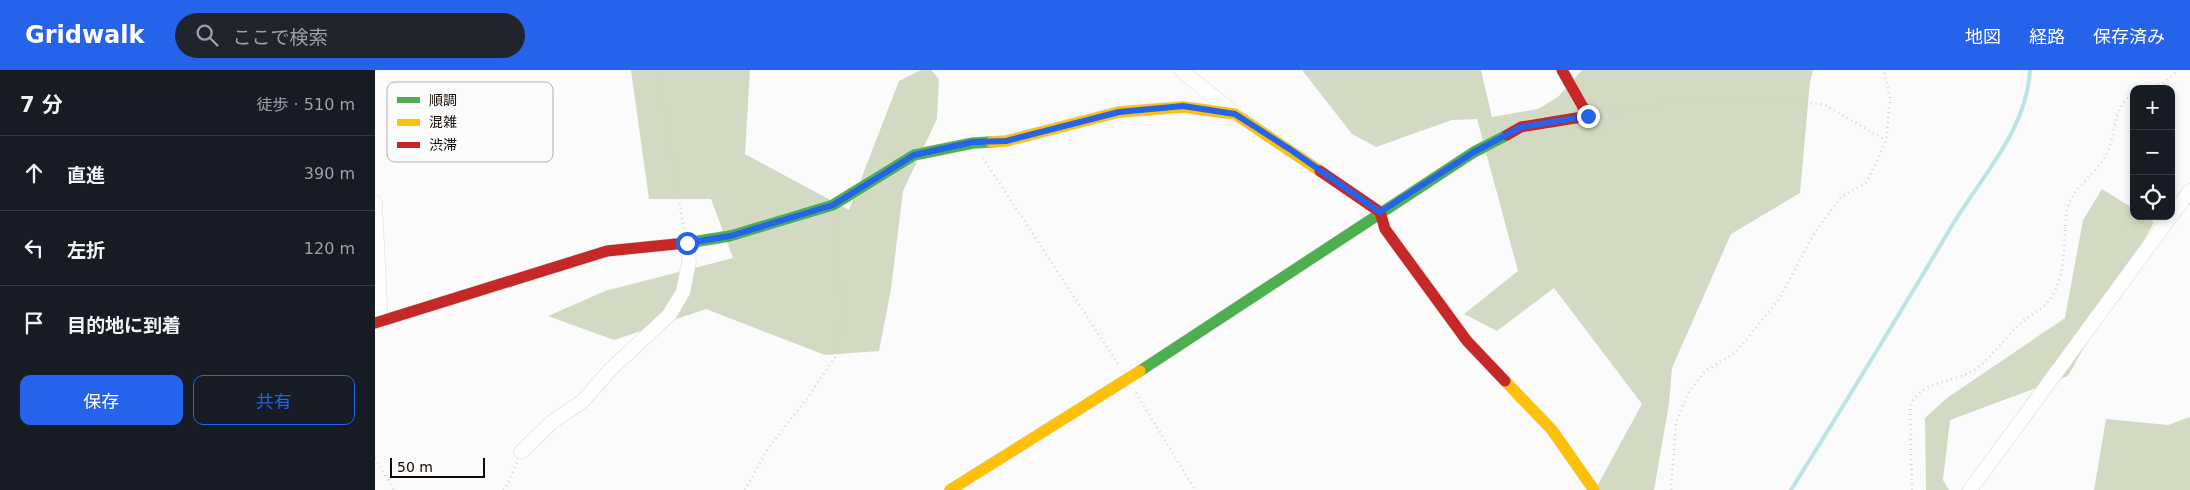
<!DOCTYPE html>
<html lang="ja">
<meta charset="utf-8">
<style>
:root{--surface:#171b24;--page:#20242c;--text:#f1f3f6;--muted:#9ea1a6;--line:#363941;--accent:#2563eb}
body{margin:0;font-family:"DejaVu Sans","Noto Sans JP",sans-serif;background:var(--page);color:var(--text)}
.controls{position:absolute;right:15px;top:15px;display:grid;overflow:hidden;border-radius:10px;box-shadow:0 2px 8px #0003}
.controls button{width:45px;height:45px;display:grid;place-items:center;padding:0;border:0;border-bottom:1px solid var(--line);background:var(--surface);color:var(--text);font:25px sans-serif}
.scale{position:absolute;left:15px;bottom:12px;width:95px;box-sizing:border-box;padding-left:5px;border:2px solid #120902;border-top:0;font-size:14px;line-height:18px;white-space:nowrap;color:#120902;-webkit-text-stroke:4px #fbfbfb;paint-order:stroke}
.stop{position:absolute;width:15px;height:15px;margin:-11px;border:4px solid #2563eb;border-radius:50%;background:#fff}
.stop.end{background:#2563eb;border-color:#fff;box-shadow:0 1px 5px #0008}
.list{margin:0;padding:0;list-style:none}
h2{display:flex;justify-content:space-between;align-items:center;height:65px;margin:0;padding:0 20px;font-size:21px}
h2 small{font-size:16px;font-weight:400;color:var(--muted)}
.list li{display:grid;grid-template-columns:32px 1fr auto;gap:15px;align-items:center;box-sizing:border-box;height:75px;padding:0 20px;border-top:1px solid var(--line)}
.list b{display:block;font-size:19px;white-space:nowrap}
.list em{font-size:16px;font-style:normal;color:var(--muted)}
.actions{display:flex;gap:10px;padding:15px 20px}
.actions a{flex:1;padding:11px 0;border:1px solid var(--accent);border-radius:10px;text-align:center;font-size:18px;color:var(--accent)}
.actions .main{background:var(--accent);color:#fff}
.icon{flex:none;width:28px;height:28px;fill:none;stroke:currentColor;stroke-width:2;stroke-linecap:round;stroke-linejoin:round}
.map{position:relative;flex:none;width:1815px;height:420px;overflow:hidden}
header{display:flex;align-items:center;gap:30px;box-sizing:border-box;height:70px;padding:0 25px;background:var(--accent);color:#fff}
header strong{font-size:24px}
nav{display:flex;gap:28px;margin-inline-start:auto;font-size:18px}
.search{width:350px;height:45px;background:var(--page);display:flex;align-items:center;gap:12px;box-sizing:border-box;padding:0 18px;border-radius:28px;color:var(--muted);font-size:19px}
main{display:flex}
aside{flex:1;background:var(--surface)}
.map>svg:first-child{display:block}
</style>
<header>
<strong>Gridwalk</strong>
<div class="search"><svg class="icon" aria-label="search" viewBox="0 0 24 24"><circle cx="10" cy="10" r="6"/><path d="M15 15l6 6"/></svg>ここで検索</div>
<nav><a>地図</a><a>経路</a><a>保存済み</a></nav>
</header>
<main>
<aside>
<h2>7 分<small>徒歩 · 510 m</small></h2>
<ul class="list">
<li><svg class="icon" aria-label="ahead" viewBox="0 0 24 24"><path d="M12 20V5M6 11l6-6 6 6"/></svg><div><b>直進</b></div><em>390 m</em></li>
<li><svg class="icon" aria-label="left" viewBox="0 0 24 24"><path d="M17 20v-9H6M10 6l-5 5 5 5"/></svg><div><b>左折</b></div><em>120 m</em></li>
<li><svg class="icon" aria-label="arrive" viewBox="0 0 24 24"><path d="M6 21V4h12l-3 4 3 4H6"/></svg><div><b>目的地に到着</b></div></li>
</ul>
<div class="actions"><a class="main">保存</a><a>共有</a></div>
</aside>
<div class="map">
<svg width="1815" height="420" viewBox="0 0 1815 420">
<rect width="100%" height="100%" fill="#fbfbfb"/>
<path fill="#d3dac3" d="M256,0h119l-5,84 104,56 50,-129 22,-11h10l8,9 -2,40 -34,72 -12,98 -12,62 -54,4 -119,-46 -92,31 -66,-24 57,-25 128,-33 -22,-59h-62z
M927,0h179l11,47 46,-8 20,-12 24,-27h231l-3,12 -10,111 -69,41 -59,134 -3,36 -15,86h-59l47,-86 -88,-116 -57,43 -33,-17 54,-43 -41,-152 -25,1 -76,27 -24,-13z
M1727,119l32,20v7h11l9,6 -86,154 -118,44 -7,60 6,10h-23l-1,-72 22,-20 118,-80 18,-98z
M1815,347v73h-96l12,-71 62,6z"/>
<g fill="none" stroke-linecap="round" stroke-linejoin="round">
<path stroke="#bde4e4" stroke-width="4" d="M1416,420c55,-88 109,-177 162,-266 29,-48 74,-95 77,-154"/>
<defs>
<path id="street" d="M806,0l54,44
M0,133l6,119
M1796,146l19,-25
M146,382l31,-30 31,-21 27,-31 59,-55 14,-23 6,-30 -2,-19
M1595,420l201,-274"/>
<path id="fast" d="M311,173l44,-7 103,-31 81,-50 59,-12 18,-1
M765,301l334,-219 33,-17"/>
<path id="slow" d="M616,72l15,-1 113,-29 64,-5 52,7 85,57
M1130,311l47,49 42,60
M575,420l190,-119"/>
<path id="jam" d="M1132,65l14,-8 67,-11 -26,-46
M945,101l60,41 5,17 82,112 38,40
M0,253l232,-72 79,-8"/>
</defs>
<use href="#street" stroke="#ded9d4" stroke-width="15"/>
<use href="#fast" stroke="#ded9d4" stroke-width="12"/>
<use href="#slow" stroke="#ded9d4" stroke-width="12"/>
<use href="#jam" stroke="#ded9d4" stroke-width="12"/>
<path stroke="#d4d4d3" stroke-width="2.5" stroke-dasharray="1 4" stroke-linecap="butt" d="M282,0l27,159
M1769,19l19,-5 15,-14
M1227,44l68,-12 102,-4 53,7 60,35
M608,88l137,209
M761,323l59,97
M0,388l19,32
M128,420l5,-6 9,-22
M370,420l22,-40 41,-53 28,-41 6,-41 -7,-94
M1296,420l5,-68 12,-29 17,-22 30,-18 44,-54 36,-67 26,-35 26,-15 19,-41 4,-43 -6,-28
M1537,420l-2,-84c13,-28 44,-21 67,-38 17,-13 29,-32 45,-46 10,-9 21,-12 29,-24 12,-18 13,-45 14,-66 1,-7 0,-16 2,-23 6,-22 28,-34 39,-54 11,-20 5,-49 28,-61"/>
<use href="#street" stroke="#fefefe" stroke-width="14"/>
<use href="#fast" stroke="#4caf50" stroke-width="11"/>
<use href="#slow" stroke="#ffc107" stroke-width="11"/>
<use href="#jam" stroke="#c62828" stroke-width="11"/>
</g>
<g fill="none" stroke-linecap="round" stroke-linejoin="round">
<path stroke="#2563eb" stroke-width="6" d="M312,173l43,-7 103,-31 81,-50 59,-13 33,-1 113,-29 64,-6 52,8 56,36 89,62 94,-60 47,-25 67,-11"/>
</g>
<rect x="12" y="12" width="166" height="80" rx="8" fill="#fbfbfb" stroke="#b5b2b0" stroke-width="1"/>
<rect x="22" y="27" width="23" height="6" fill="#4caf50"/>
<rect x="22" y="49" width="23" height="7" fill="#ffc107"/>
<rect x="22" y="72" width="23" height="6" fill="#c62828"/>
<g font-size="14" fill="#120902">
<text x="54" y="35">順調</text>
<text x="54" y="57">混雑</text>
<text x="54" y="80">渋滞</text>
</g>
</svg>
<div class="controls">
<button>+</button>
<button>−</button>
<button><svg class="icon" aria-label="locate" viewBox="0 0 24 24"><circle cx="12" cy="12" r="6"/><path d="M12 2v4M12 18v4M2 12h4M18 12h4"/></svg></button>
</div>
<div class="scale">50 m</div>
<div class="stop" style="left:312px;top:173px"></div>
<div class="stop end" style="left:1213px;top:46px"></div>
</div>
</main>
